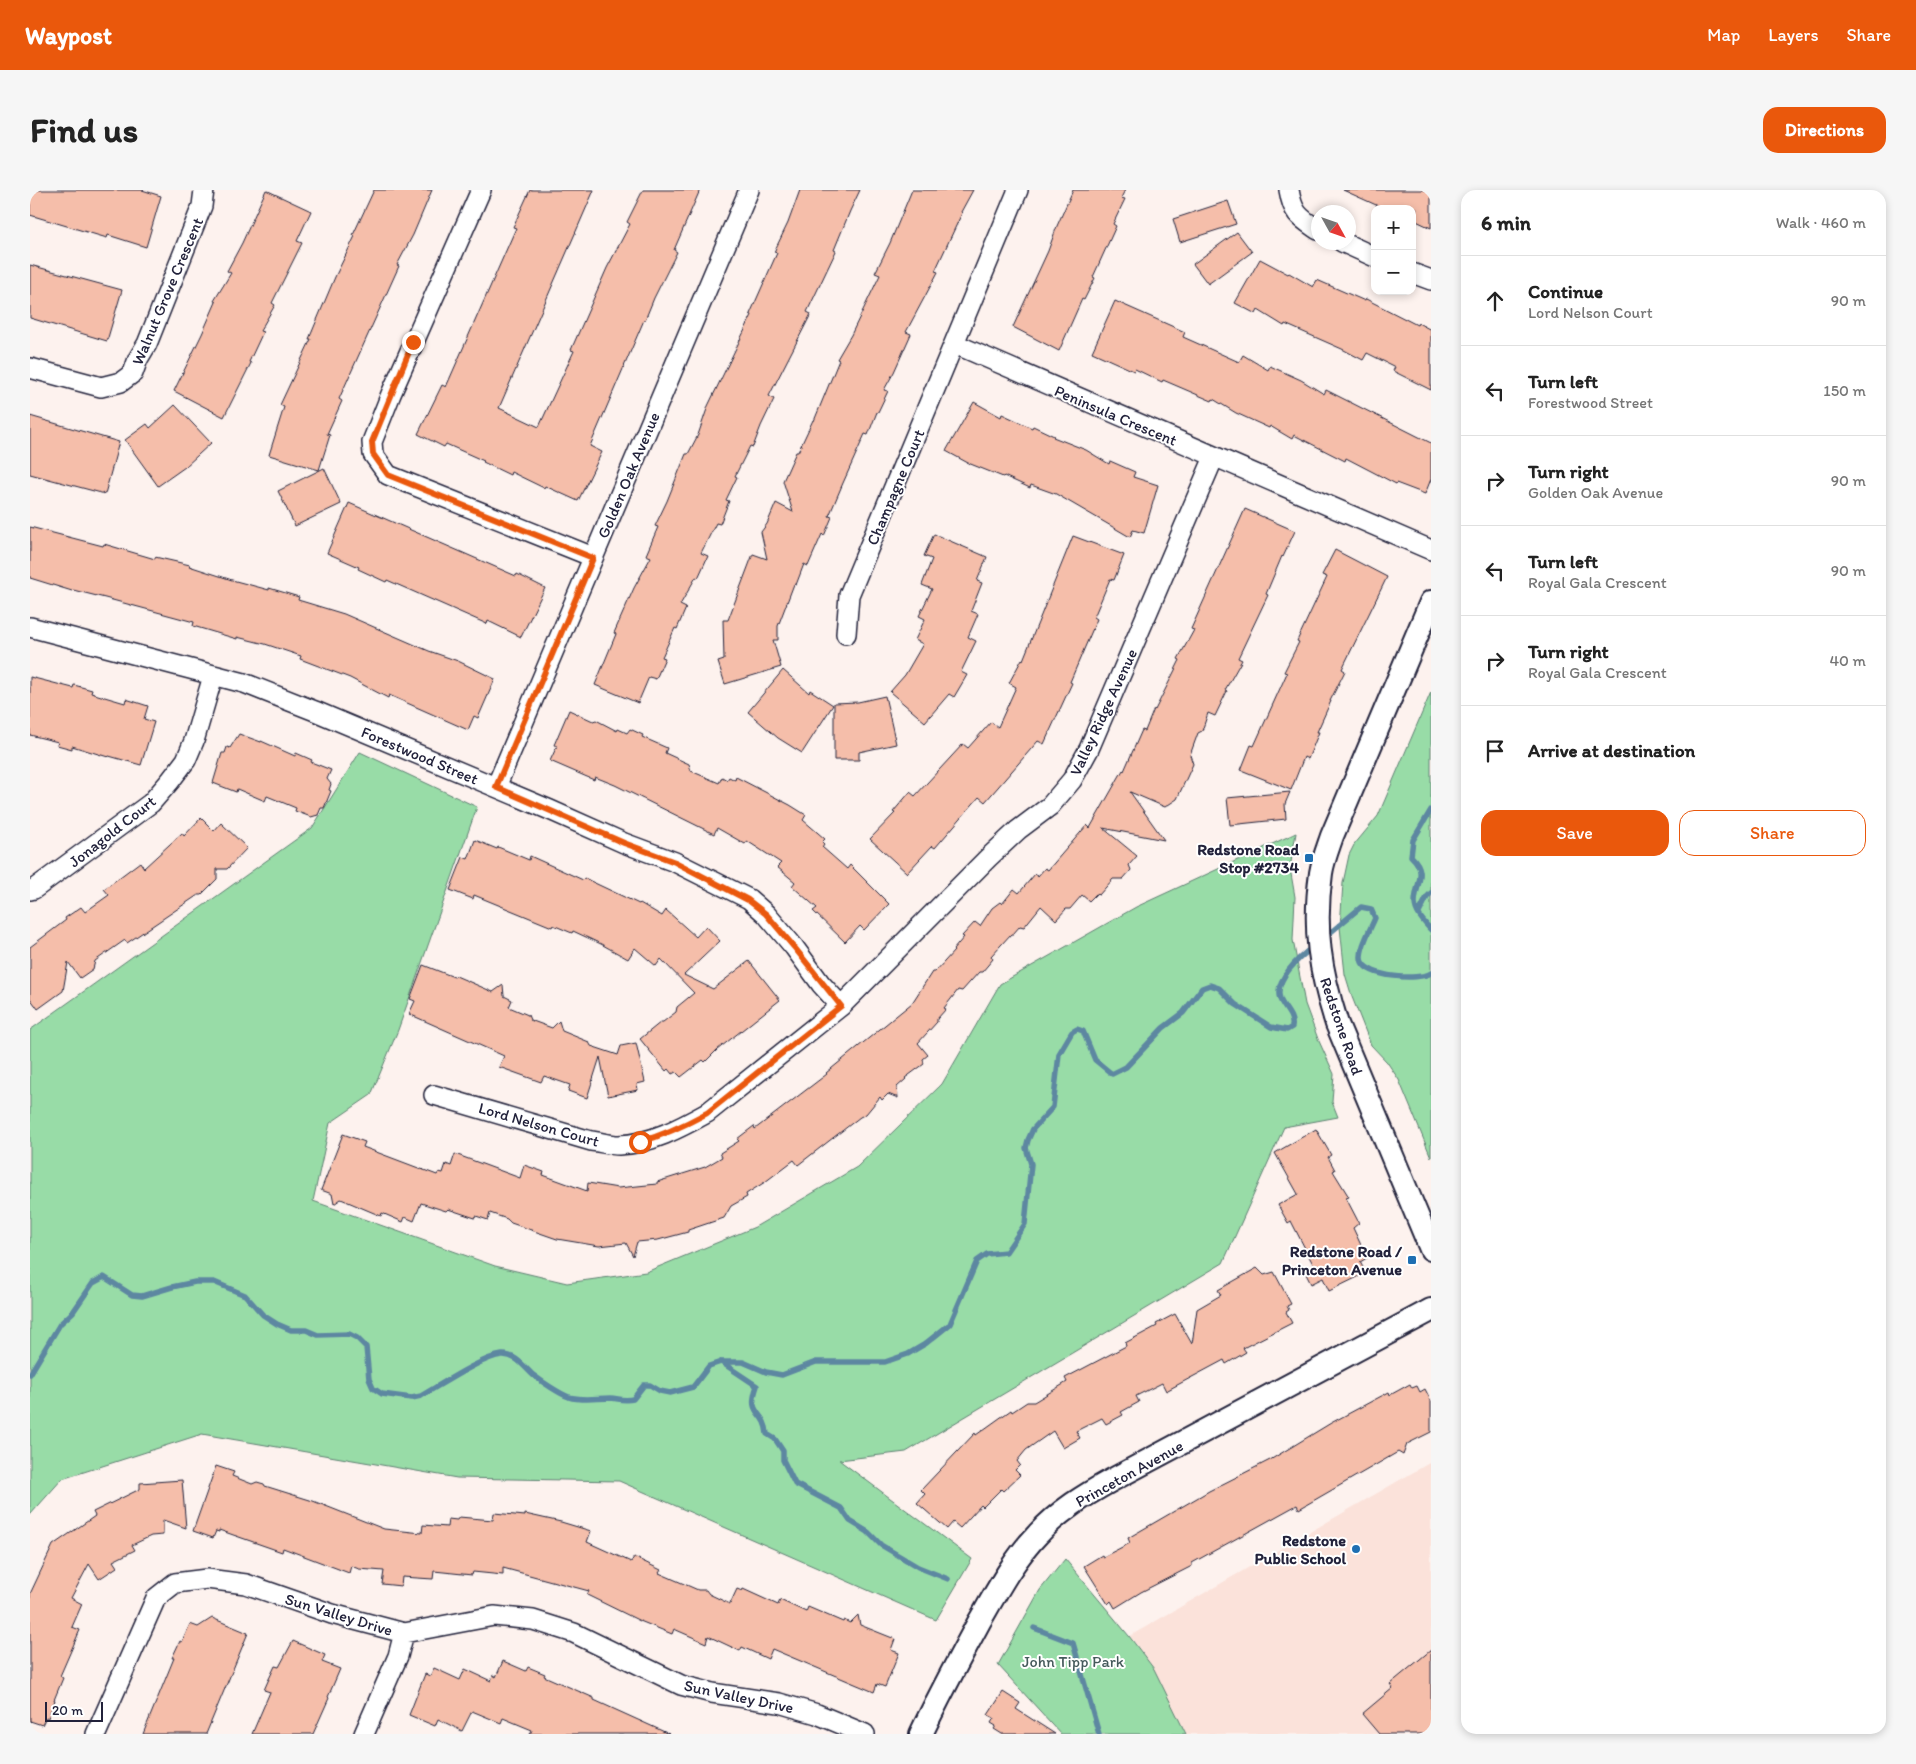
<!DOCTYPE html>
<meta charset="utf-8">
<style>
:root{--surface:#fff;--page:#f6f6f6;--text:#222;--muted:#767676;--line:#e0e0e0;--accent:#ea580c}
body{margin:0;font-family:Itim,sans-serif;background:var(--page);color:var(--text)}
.controls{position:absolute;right:15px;top:15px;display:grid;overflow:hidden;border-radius:10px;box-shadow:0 2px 8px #0003}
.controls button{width:45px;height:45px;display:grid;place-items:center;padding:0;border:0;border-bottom:1px solid var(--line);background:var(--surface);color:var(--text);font:25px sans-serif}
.compass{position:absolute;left:1281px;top:15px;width:45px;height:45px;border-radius:50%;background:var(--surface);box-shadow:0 2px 8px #0003;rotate:130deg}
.scale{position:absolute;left:15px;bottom:12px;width:58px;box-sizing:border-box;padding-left:5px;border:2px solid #22223b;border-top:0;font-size:14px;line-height:18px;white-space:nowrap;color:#22223b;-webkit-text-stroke:4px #fff;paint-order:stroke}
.stop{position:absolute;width:15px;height:15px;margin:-11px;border:4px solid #ea580c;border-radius:50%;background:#fff}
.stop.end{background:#ea580c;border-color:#fff;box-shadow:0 1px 5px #0008}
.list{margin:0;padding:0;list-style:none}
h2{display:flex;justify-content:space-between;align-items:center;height:65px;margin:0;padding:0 20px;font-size:21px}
h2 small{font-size:16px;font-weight:400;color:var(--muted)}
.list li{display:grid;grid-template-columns:32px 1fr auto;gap:15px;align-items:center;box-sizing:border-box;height:90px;padding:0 20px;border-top:1px solid var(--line)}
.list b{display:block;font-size:19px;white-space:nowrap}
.list p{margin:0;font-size:16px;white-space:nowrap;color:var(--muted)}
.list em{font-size:16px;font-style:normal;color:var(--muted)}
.actions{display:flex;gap:10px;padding:15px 20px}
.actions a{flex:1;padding:11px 0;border:1px solid var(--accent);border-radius:15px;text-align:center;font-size:18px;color:var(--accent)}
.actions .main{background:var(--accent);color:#fff}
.icon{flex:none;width:28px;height:28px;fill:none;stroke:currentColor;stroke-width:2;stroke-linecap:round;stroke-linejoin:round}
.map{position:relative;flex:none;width:1401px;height:1544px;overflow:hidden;border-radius:15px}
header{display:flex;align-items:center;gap:30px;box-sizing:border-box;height:70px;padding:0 25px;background:var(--accent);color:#fff}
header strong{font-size:24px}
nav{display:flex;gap:28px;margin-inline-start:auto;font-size:18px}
.intro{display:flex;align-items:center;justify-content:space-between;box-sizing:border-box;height:120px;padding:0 30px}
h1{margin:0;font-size:35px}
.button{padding:12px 22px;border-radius:15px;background:var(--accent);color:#fff;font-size:18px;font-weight:700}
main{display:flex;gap:30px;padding:0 30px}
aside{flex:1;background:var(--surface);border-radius:15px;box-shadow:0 2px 8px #0003}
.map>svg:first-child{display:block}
</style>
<header>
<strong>Waypost</strong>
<nav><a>Map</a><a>Layers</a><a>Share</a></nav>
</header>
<div class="intro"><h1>Find us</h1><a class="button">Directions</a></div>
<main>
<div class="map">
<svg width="1401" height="1544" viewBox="0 0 1401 1544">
<rect width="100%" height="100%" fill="#fdf2ee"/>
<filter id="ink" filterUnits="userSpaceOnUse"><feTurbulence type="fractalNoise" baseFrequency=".02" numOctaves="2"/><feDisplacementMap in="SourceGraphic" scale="10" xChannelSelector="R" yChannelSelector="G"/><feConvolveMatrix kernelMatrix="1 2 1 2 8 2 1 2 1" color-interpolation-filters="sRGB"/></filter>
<g filter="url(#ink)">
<path fill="#fbe2da" d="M1401,1272v272h-245l-32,-65 -24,-33z"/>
<path fill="#98dca7" stroke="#5d7f71" d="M1401,502v465l-32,-77 -12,-18 -16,-17 -19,-48 -7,-23 -5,-47 3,-44 6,-28 5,-10 24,-29z
M330,562l117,55 -79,223 -27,65 -41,28 -17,78 182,65 72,17 79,-11 109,-45 102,-60 85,-83 58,-100 136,-77 160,-74 -6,35 5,29 -2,43 12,64 13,35 16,35 -2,28 6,15 -54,10 -61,136 -317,189 -67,8 133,99 -36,61 -317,-139 -162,-3 -255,-44 -140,45 -32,36v-485l282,-202z
M1035,1369l64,77 25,33 32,65h-125l-63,-69 42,-75z"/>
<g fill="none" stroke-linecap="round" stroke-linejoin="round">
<path stroke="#5d87a1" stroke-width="5.5" d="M1401,620l-18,30 -2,16c18,17 4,28 4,47 0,10 10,20 16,27
M1389,723l8,-16 4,-4
M1295,747l36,-30 10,2 4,9c-4,10 -18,34 -13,44 7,15 56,19 69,11
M691,1172l36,24c-11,31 8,23 10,48l8,5 8,12v9l12,24 46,24 9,13 18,11 13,13 37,22 30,12
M0,1184l30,-50 13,-12 20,-29 11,-6 28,18 10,1 30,-9 23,-5h19l31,13 18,20 14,9 14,6h15l12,5 31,-1 8,4 9,9 3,32 4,9 9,6 30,4 9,-2c18,-10 61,-39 81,-41 14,-1 22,12 31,20 8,6 27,19 36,22 13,4 28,1 42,1 8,1 14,3 22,1l11,-14h6l10,6 10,2 23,-6 16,-21 12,-4h22l23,10 16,3 34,-13h69l23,-8 17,-10 25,-20 27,-63 10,-7 19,-2 19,-28 6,-60 -5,-16 2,-8 5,-11 20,-22 6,-53 13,-22 5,-3 6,2 12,29 17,14 14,-7 37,-39 20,-15 19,-25 8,-3 9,3 16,16 36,23 16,3 5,-3c2,-11 -8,-18 -12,-28 -7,-19 21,-43 34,-53
M1004,1438l39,15 26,91"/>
</g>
<path fill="#f5beaa" stroke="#22223b" d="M0,0h112l19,6 -15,51 -38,-12 -1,3 -77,-23z
M236,0l45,21 -14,30 5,2 -30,60 3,2 -15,26 3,1 -14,30 2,1 -27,54 -50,-26 28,-57 14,-32 -2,-1 17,-28 -4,-2 15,-28z
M344,0h58l-19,45 -16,30 2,1 -60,133 3,2 -15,33 3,1 -11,35 -50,-15 15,-48 -4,-2 31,-66h-2l26,-62 20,-41 -2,-1z
M500,0h64l-95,218 40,19 35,-76 -3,-1 36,-82 23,-44 -3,-2 16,-32h57l-26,60 3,2 -23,46 -9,22h-1l-54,126 12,6 -24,49 -33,-15 -1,2 -33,-16 -1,3 -27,-13 1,-1 -38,-17 -2,3 -26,-13 24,-49 4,2 70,-159 -3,-1z
M770,0h60l-10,21 -16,39 2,1 -29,61 4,2 -42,82 5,3 -13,27 -8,21 -3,-1 -15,30 2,1 -11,23 3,1 -9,23 -4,-1 -15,30 7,3 -10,22 -2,-1 -16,28 6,3 -9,21 -2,-1 -13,29 3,1 -9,21 -7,-2 -11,26 -43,-18 21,-51 -2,-1 20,-45 17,-31 -5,-2 12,-28 -3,-1 12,-25 19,-47h2l10,-19 10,-29 44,-91 -2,-1 27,-61 -3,-1 14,-29z
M882,0h61l-12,22 1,1 -27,58 3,1 -32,60 5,2 -17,38 -10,18 4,1 -10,21h-1l-9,23 -3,-1 -22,49 -14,33 3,1 -8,19 -2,-2 -14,32 -4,-2 -8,21 -2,-1 -16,42v14h-5l8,27 -56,17 -7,-22 6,-2 -1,-40h5l25,-66 14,5 -6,-27 6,-8 9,-21 17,9 -10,-31 13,-29h2l15,-32 1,1 25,-61 -2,-1 14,-24 29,-60 -5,-2 15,-30z
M1043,0h52l-4,8 4,1 -12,25 3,2 -23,51 2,1 -11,22 -2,-1 -23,52 -46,-24 35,-76 9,-25z
M1313,0h88v38l-19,-9 5,-10h-32z
M1198,11l8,23 -56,18 -7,-23z
M1207,42l15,20 -44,32 -15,-20z
M1230,69l28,15 1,-1 24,14 4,-7 48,21 1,-2 51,26 1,-2 13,7v60l-38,-19 2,-4 -28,-14 -4,7 -21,-11 -57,-25 -1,2 -26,-16 -2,4 -21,-11z
M0,75l92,25 -15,51 -77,-23z
M1085,111l70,31 -2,5 56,25 4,-7 25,15 2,-4 31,14 23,14 2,-4 105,53v36l-6,15 -29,-11v1l-50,-26 -1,3 -51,-26 -2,4 -22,-13 -1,2 -33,-15 -23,-14 -1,2 -49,-21 -1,2 -27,-13 -1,2 -42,-19z
M944,212l27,15 1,-3 30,14 1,-2 21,10 -1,1 33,13 23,14 1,-3 25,11 -2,5 25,8 -14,48 -11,-3 -3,7 -74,-43 -25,-9 -1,3 -26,-12 -1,1 -35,-14 -22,-12z
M145,215l36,38 -26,24 -27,19 -33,-46 22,-16 3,4z
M0,226l89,26 -14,52 -75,-20z
M294,278l17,36 -46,22 -17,-35z
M319,313l167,73 1,-2 28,14 -24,49 -33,-16 -1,3 -100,-44 -1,2 -28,-13 1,-2 -32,-14z
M1215,319l50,22 -12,26 -1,-1 -16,38 2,1 -30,63 4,2 -17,30 2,1 -12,25 -7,-3 -6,18 -4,2 -8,22 3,9 -16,35 -12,8 -35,-15 34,48 -61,-12 34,28 -8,9 2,5 -8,9h-10l-14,16 -3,-1 -7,7 -7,-6 -12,14h-4l-10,11 -15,-14 -17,21 -4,-1 -7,8h-2l-20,22 2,3 -11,13h-3l-17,19 -4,-1 -14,18 2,1 -9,10v3l-19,21 10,12 -5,4 1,5 -19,14 1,1 -9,8 1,11 -10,-4 -6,6 -2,-3 -14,17 -6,3 -62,48 -4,-5 -29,22 -19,12 1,3 -16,9 -7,12 -36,12v2l-30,8 -21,2 -4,14 -7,-13 -27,3 -42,-7 -46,-16 -4,-4 -17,-6 -2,7 -12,-4 -1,2 -27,-9 -2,2 -25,-8 -7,18 -9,-4 -2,5 -21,-9 -1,3 -40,-17 -7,5 -2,-10 -11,-4 22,-56 22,8 -2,5 74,28 2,-3 4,1 3,-9 5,2 4,-12 65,24 4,-13 20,7 -1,3 44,16 1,-8 30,5 39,-4v-2l48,-15 17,-10 -2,-4 19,-12 -2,-2 17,-13 1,3 72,-55 -1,-1 86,-70 20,-31h3l19,-21 -1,-1 11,-13 -2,-1 13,-14 5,4 12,-18 8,-6 2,2 12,-15 5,4 16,-19 3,2 7,-8 3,2 39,-45 3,3 33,-58 1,1 18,-41 3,1 9,-22 1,1 25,-50 -2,-1 16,-29 -3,-1z
M0,337l73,19 1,-2 51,15v-2l35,8 -1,1 43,14 37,10v-2l30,9 -1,3 46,14 85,37 29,10 37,18 -17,39 -4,-2 -6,14 -79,-35 -1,3 -38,-20 -50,-19 1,-3 -36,-12 -28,-7v2l-44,-13 1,-4 -89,-24 -32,-8 -1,1 -42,-13z
M904,344l53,23 -10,24 5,2 -11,28 7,3 -10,23 8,4 -15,31 6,3 -13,22 -5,-3 -24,28 -35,-30 15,-17 18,-31 -8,-4 10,-21 -6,-3 13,-27 -10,-4 10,-26 -8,-3z
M1043,346l51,19 -10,25 -4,-1 -16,38 3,2 -27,63 2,1 -28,61 -6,-3 -53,61 -6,-5 -44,51 -3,-2 -25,27 -37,-34 25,-26 -2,-1 17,-20 5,4 48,-52 5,4 23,-26 7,5 18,-40 -7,-4 13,-24 1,1z
M1305,360l52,27 -45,92 3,2 -15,30h1l-14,31h2l-11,27 -4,-2 -13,33 -50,-20 10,-25 3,1 33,-73 -3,-1 15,-30 -2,-1 30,-64 -5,-2z
M753,480l26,23 1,-3 23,15 -31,48 -24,-15 -30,-26z
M0,487l43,11 1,-3 18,5 -1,3 34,10 1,-4 22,7 -4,13 10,3 -13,43 -32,-9 -1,1 -36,-11v3l-15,-4 1,-3 -28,-7z
M855,506l11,48 -37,8v8h-25v-57l24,-1z
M539,520l24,11 3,-1 21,11 1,-2 9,4 3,-4 13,6 -1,2 25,11 -2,5 24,11 2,7 28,12 3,-6 5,3 2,-3 6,3 1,-3 54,28 16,10 -3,5 22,19 -3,3 2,2 -2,3 25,22 3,-4 39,39 -25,26 -4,-4 -15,16 -32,-31 4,-3 -25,-22 3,-4 -18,-15 4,-4 -34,-22 -2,3 -28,-16 -3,6 -99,-49 -20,-8 -1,3 -44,-19 7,-15 -3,-1z
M209,544l22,8v-1l34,15 1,-3 16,7 -1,2 20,8 -4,9 4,5 -2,6 2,1 -7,17h-3l-3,7 -7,2 -16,-6 1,-3 -29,-12 -2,5 -28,-12 -1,3 -23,-9 9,-30h3l2,-6 3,1z
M1260,602l-5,12 1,15 -56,6 -3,-27z
M171,628l13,13 7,-8 26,25 -20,21h-10v10l-16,16h-3l-71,48 -2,-3 -30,21 -2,8 -13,9 -12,-16 -5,29 -25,18 -8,-11v-51l36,-27 -1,-2 16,-11 4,5 24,-17 -5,-6 36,-27 4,6 38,-35 2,3z
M445,650l22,9 1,-2 31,13 1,-4 53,24 1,-2 17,8 38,18 1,-1 22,13 4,-6 30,27 10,-11 14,15 -36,34 29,14 36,-28 31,39 -63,50 -12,12 -2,-2 -22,17 -5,-5 -4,2 -4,-5 -2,2 -26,-32 21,-17h2l13,-10 1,-5 17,-14 -33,-34 -5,7 -21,-18 -7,11 -27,-15 -28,-13 -1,2 -19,-8 -1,2 -78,-32 -1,4 -23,-9 13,-33 5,2z
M393,775l31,12 2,-1 37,16 10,-7 1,11 8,4 -3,7 19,8 2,5 22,8 7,-7 3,10 27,11 2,4 27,9 3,-9 15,-3 9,39 -8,2 1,6 -30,6 -8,-39 -13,41 -19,-7 2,-6 -26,-9 -3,6 -42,-15 5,-11 -95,-42 6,-13 -5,-2z
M1286,939l15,26 -3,2 7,13 -2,1 16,26 -3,1 13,25 -6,5 14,30 -7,4 6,11 -37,18 -6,-13 -12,6 -7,-14 10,-4 -23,-45 -3,2 -10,-18 20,-11 -23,-41z
M1227,1078l7,7 10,-3 17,32 -4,2 2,4 -3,2 6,11 -49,25 3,4 -20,12 -2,-4 -58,31 -4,-8 -26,13 3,6 -18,10 2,3 -17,9 -4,-6 -26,13 4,7 -17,10 -10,-17 -27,19 -9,11 3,4 -5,5 5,5 -17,16 -2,-2 -18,18 -2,-2 -21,23 -7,-6 -6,7 -30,-26 8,-9 -4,-4 54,-57 1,2 35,-25 1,2 15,-10h7l33,-20 -2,-4 61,-32 -1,-3 32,-17 -1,-2 19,-10 17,30 5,-35 24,-14 -3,-5z
M1380,1194l2,4 5,-2 3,6 5,-3 6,12v31l-24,12 -4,11 -5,-3 -99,57 -2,-4 -105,58v3l-51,26 -26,16 -4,-7 -3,3 -24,-38 18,-11 1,2 27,-14 -2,-5 81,-47 61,-31 61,-37 58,-31 1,3z
M186,1276l18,6 -2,4 20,8 5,-2 7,2 1,2 48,15 71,28 38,4 1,-8 24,2 1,-8 9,1 2,-3 34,3 1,-7 31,3v-2l36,8 30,9 -4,11 44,20 3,-5 27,13 -2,3 39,17h8l3,4 21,10 7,-15 5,2 1,-2 35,16 2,-5 26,12 2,-5 35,15 1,-2 6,3 8,-8 2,10 35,14 -4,11 8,3 -14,34 -8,-3 -3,8 -102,-43 -4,10 -26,-12 -2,4 -32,-15 -2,7 -32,-14 -2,5 -32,-13 -53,-26 2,-4 -86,-23v7l-30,-3 -1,3 -38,-4 -1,8 -31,-2 -1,9 -19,-2 2,-13 -25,-2 -8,-3 -2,7 -66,-25 -1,4 -63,-22v2l-3,-1 -3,7 -20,-7z
M152,1290l4,48 -23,-8v15l-12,1 -19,9 3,5 -22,11 4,6 -18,12 -10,-15 -18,34 11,6 -10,23 8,3 -20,46 3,2 -9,22h1l-7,18 -2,-1 -4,8 -12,-4v-127l23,-49 42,-29 -2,-4 47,-23v-6z
M182,1428l36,15 -42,101h-63l31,-76h-2l8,-17 2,1 8,-18 8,3z
M263,1451l32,14 -3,7 18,7 -12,28 1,1 -16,36h-61l18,-42 -6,-2 4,-9 7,-15 4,1z
M1401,1460v84h-52l-17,-20 31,-26 -3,-4z
M473,1471l23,10 2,-4 17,7 -1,2 50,22v2l75,34h-139l2,-4 -29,-12 -2,5 -29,-12 -10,20 -24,-12 -3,7 -26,-11 16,-41 5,2 4,-8 26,12 5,-11 26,12 2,-6 3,2z
M973,1502l17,11 -4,6 39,25h-53l-8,-5 2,-3 -5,-3 3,-5 -6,-3z"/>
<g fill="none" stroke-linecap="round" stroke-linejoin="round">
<defs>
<path id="minor" d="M451,0l-90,204 -19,48 1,12 15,21 205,82
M1259,0c4,24 10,27 29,40
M1312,52l33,15
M1382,83l19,7
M925,154l476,206
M0,178l71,19 20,-5 12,-9 5,-14 9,-15 55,-138 2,-16
M0,437l214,56 71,28 235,99 74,33 51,19 74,37 17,15 28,33 27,37 20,22
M816,444l3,-39 169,-405
M466,597l253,-597
M0,700l4,-1 117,-86 19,-22 16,-21 8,-19 19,-65
M404,905l157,46c9,1 19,4 28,4 31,-1 61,-17 88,-32l134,-107 147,-148 30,-28 32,-24 22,-26 17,-31 125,-292
M66,1544l60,-136 19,-15 32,-4 39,5 86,30 72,19 90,-17 39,4 41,13 107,52 31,8 67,10 38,11 48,20
M334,1544l34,-78 6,-23"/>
<path id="tertiary" d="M1401,412l-99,234c-4,12 -9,24 -11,37 -8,56 -1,98 16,151l94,225
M891,1544c18,-38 38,-75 58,-112 18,-31 34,-62 59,-88 21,-23 47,-39 74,-54l319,-170"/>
</defs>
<use href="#minor" stroke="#22223b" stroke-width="22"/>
<use href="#tertiary" stroke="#22223b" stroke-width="26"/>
<use href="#minor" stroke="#fff" stroke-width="19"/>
<use href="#tertiary" stroke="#fff" stroke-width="22"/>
</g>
</g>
<g fill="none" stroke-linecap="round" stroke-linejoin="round" filter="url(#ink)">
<path stroke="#ea580c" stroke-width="6" d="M383,152l-41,100 1,12 15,21 205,83 -97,229 128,56 51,19 73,38 18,14 28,33 47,59 -134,107c-22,12 -43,22 -67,29"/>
</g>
<g fill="#1f6fb2" stroke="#fff" stroke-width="2">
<rect x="1274" y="663" width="10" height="10" rx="2.5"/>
<rect x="1377" y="1065" width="10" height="10" rx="2.5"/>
<circle cx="1326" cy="1359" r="5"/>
</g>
<g text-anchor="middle" stroke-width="4" stroke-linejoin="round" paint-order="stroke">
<g font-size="16" fill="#22223b" stroke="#fff">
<text transform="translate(137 101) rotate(-67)" y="6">Walnut Grove Crescent</text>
<text transform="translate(1086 225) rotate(23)" y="6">Peninsula Crescent</text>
<text transform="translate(598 285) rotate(-67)" y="6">Golden Oak Avenue</text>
<text transform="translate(865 297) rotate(-67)" y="6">Champagne Court</text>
<text transform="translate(1073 522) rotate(-65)" y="6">Valley Ridge Avenue</text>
<text transform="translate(390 565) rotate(23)" y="6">Forestwood Street</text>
<text transform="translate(82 641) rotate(-38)" y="6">Jonagold Court</text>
<text transform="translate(1312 836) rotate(71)" y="6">Redstone Road</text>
<text transform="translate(509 934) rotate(16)" y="6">Lord Nelson Court</text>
<text transform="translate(1099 1283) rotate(-29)" y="6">Princeton Avenue</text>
<text transform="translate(309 1424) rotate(17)" y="6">Sun Valley Drive</text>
<text transform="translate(709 1506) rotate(12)" y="6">Sun Valley Drive</text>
</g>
<g font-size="16" font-weight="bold" fill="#22223b" stroke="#fff" text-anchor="end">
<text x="1269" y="665">Redstone Road<tspan x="1269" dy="18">Stop #2734</tspan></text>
<text x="1372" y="1067">Redstone Road /<tspan x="1372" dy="18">Princeton Avenue</tspan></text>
<text x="1316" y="1356">Redstone<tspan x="1316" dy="18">Public School</tspan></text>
</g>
<g font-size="16" fill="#455a5b" stroke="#fff">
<text x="1043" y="1477">John Tipp Park</text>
</g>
</g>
</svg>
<div class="controls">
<button>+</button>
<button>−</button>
</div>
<svg class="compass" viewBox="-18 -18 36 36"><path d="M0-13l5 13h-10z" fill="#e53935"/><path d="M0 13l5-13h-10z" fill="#767676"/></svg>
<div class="scale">20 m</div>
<div class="stop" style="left:610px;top:952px"></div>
<div class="stop end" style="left:383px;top:152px"></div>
</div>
<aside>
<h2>6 min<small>Walk · 460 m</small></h2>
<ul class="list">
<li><svg class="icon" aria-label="ahead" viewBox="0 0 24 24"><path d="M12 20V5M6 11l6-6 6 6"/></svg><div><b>Continue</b><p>Lord Nelson Court</p></div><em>90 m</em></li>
<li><svg class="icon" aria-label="left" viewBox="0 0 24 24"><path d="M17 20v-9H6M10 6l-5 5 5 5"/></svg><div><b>Turn left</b><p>Forestwood Street</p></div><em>150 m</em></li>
<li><svg class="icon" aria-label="right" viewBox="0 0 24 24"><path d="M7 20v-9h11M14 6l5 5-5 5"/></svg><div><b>Turn right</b><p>Golden Oak Avenue</p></div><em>90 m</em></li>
<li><svg class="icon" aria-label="left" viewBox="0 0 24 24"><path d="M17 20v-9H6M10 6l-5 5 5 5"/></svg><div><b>Turn left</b><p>Royal Gala Crescent</p></div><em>90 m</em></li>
<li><svg class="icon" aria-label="right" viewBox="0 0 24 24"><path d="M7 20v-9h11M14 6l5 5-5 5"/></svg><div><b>Turn right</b><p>Royal Gala Crescent</p></div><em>40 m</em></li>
<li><svg class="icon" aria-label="arrive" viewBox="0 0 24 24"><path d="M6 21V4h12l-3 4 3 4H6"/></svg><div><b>Arrive at destination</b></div></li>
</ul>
<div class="actions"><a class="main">Save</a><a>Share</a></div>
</aside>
</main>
